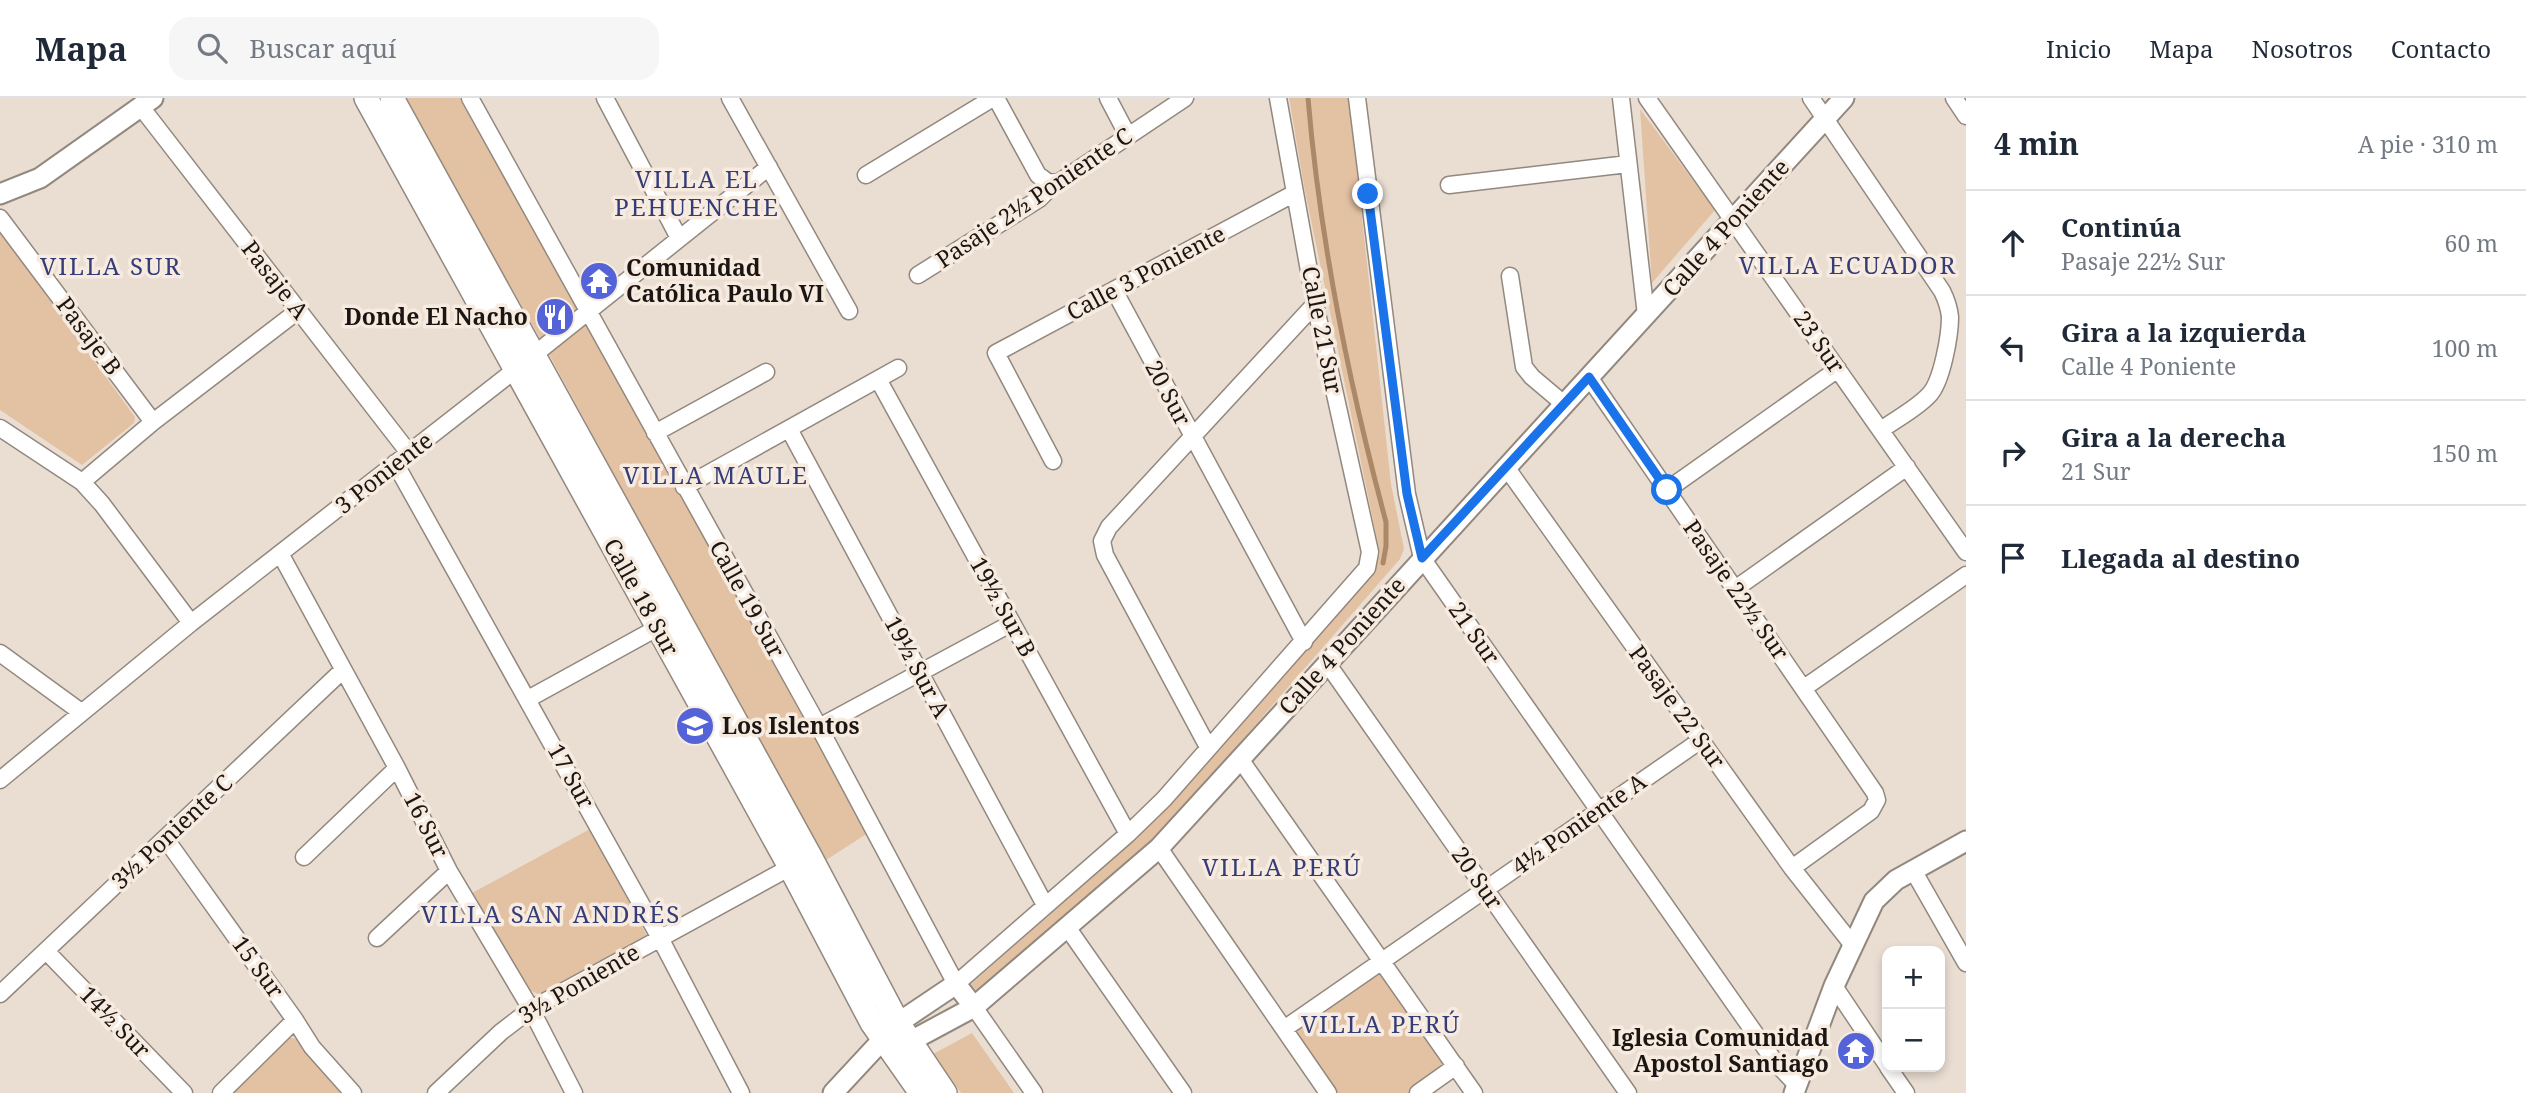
<!DOCTYPE html>
<html lang="es">
<meta charset="utf-8">
<style>
:root{--surface:#fff;--page:#f6f6f7;--text:#1f2937;--muted:#747a83;--line:#e0e1e3}
body{margin:0;font-family:"Noto Serif",serif;background:var(--page);color:var(--text)}
.controls{position:absolute;right:21px;bottom:21px;display:grid;overflow:hidden;border-radius:14px;box-shadow:0 4px 10px #0003}
.controls button{width:63px;height:63px;display:grid;place-items:center;padding:0;border:0;border-bottom:2px solid var(--line);background:var(--surface);color:var(--text);font:35px sans-serif}
.stop{position:absolute;width:21px;height:21px;margin:-16px;border:5px solid #1a73e8;border-radius:50%;background:#fff}
.stop.end{background:#1a73e8;border-color:#fff;box-shadow:0 2px 7px #0008}
.list{margin:0;padding:0;list-style:none}
h2{display:flex;justify-content:space-between;align-items:center;height:91px;margin:0;padding:0 28px;font-size:30px}
h2 small{font-size:23px;font-weight:400;color:var(--muted)}
.list li{display:grid;grid-template-columns:46px 1fr auto;gap:21px;align-items:center;box-sizing:border-box;height:105px;padding:0 28px;border-top:2px solid var(--line)}
.list b{display:block;font-size:26px;white-space:nowrap}
.list p{margin:0;font-size:23px;white-space:nowrap;color:var(--muted)}
.list em{font-size:23px;font-style:normal;color:var(--muted)}
.icon{flex:none;width:38px;height:38px;fill:none;stroke:currentColor;stroke-width:2;stroke-linecap:round;stroke-linejoin:round}
.map{position:relative;flex:none;width:1966px;height:995px;overflow:hidden}
header{display:flex;align-items:center;gap:42px;box-sizing:border-box;height:98px;padding:0 35px;background:var(--surface);border-bottom:2px solid var(--line)}
header strong{font-size:33px}
nav{display:flex;gap:38px;margin-inline-start:auto;font-size:24px}
.search{width:490px;height:63px;background:var(--page);display:flex;align-items:center;gap:18px;box-sizing:border-box;padding:0 24px;border-radius:21px;color:var(--muted);font-size:26px}
main{display:flex}
aside{flex:1;background:var(--surface)}
.map>svg:first-child{display:block}
</style>
<header>
<strong>Mapa</strong>
<div class="search"><svg class="icon" aria-label="search" viewBox="0 0 24 24"><circle cx="10" cy="10" r="6"/><path d="M15 15l6 6"/></svg>Buscar aquí</div>
<nav><a>Inicio</a><a>Mapa</a><a>Nosotros</a><a>Contacto</a></nav>
</header>
<main>
<div class="map">
<svg width="1966" height="995" viewBox="0 0 1966 995">
<rect width="100%" height="100%" fill="#eaded3"/>
<path fill="#e3c1a3" d="M404,0h56l301,542 28,47v4l79,142 -45,29 -273,-506z
M1289,0h60l42,386 13,65 -4,10 -247,283 -176,150 -6,-8 175,-155 46,-48 180,-206 8,-21 -75,-363z
M1640,11l75,101 -63,73z
M0,134l135,185 -1,6 -52,42 -82,-55z
M590,731l58,109 -106,58 -12,-6 -58,-97z
M1377,868l71,102 -36,25h-84l-43,-63z
M972,935l42,60h-53l-28,-39z
M289,939l10,3 46,53h-114z"/>
<g fill="none" stroke-linecap="round" stroke-linejoin="round">
<path stroke="#ab8968" stroke-width="5" d="M1308,0c12,143 41,286 78,424v24l-3,17"/>
<defs>
<path id="minor" d="M470,0l349,629 137,257 172,-150 36,-35 203,-231 3,-16 -55,-248 -37,-206
M605,0l74,140
M730,0l119,213
M996,0l42,77 11,8
M1108,0l20,38
M1357,0l50,396 15,64 353,504 22,23
M1621,0l25,217
M1647,0l319,454
M1811,0l131,193c4,8 7,16 8,26 0,18 -8,65 -21,78 -13,14 -33,24 -48,35
M1954,0l12,18
M141,9l268,346
M866,77l127,-77
M1049,85l12,-2 124,-83
M1449,87l179,-21
M0,120l153,204
M918,177l121,-76 7,-7 3,-9
M1510,178l14,91 8,10 32,27
M1114,192l190,352
M1589,279l286,416 2,7 -6,11 -79,57
M878,281l250,455
M0,330l82,54 20,22 89,119
M789,331l256,476
M655,335l111,-61
M1053,363l-57,-108 299,-160
M395,365l265,475 81,155
M1506,369l286,401 60,76
M82,384l71,-60 146,-112
M684,389l214,-119
M1667,392l171,-121
M281,457l116,213 52,103 82,138 43,84
M1735,491l172,-122
M0,555l81,59
M1327,565l301,430
M1804,590l162,-113
M528,601l129,-71
M819,629l193,-104
M1208,649l-103,-192 -3,-14 7,-14 206,-223
M1240,661l234,334
M0,682l191,-157 324,-253 254,-203
M165,740l130,182 17,27 41,46
M1159,750l169,245
M304,759l93,-89
M1913,772l53,93
M1067,829l116,166
M377,840l72,-67
M46,853l138,142
M1834,888l53,79
M0,896l343,-324
M974,909l60,86
M1284,931l417,-289
M1888,969l18,26
M221,995l74,-73
M436,995l65,-61 30,-23 267,-146
M1418,995l38,-27"/>
<path id="tertiary" d="M0,96l40,-16 113,-80
M898,943l11,1 65,-35 185,-159 685,-750
M833,995l65,-70 58,-39 18,23
M1794,995l40,-107 40,-85 22,-21 70,-39"/>
<path id="secondary" d="M366,0l424,769 82,156 49,70
M392,0l418,758 88,167 47,70"/>
</defs>
<use href="#minor" stroke="#93887e" stroke-width="19"/>
<use href="#tertiary" stroke="#93887e" stroke-width="23"/>
<use href="#secondary" stroke="#93887e" stroke-width="26"/>
<use href="#minor" stroke="#fff" stroke-width="16"/>
<use href="#tertiary" stroke="#fff" stroke-width="19"/>
<use href="#secondary" stroke="#fff" stroke-width="23"/>
</g>
<g fill="none" stroke-linecap="round" stroke-linejoin="round">
<path stroke="#1a73e8" stroke-width="9" d="M1368,96l39,300 15,64 167,-181 78,113"/>
</g>
<defs>
<symbol id="temple-disc" viewBox="-11 -11 22 22"><circle r="9.5" fill="#5563d9" stroke="#f7ebe0"/><path d="M0-6L5-2H3V0L6.5 2.5H4V6H1.5V3h-3V6H-4V2.5H-6.5L-3 0V-2H-5Z" fill="#fff"/></symbol>
<symbol id="restaurant-disc" viewBox="-11 -11 22 22"><circle r="9.5" fill="#5563d9" stroke="#f7ebe0"/><path d="M-5-6h1v4h1v-4h1v4h1v-4h1v5L-1.5 .5V6h-2V.5L-5-1ZM5-6V6H3V1.5H1.5Q1.5-4 5-6Z" fill="#fff"/></symbol>
<symbol id="school-disc" viewBox="-11 -11 22 22"><circle r="9.5" fill="#5563d9" stroke="#f7ebe0"/><path d="M0-5L7-2L0 1L-7-2ZM-4 1L0 2.5L4 1V4Q0 6-4 4Z" fill="#fff"/></symbol>
</defs>
<g fill-rule="evenodd">
<use href="#temple-disc" x="577" y="161" width="44" height="44"/>
<use href="#restaurant-disc" x="533" y="197" width="44" height="44"/>
<use href="#school-disc" x="673" y="606" width="44" height="44"/>
<use href="#temple-disc" x="1834" y="931" width="44" height="44"/>
</g>
<g text-anchor="middle" stroke-width="7" stroke-linejoin="round" paint-order="stroke">
<g font-size="23" fill="#1b1613" stroke="#f7ebe0">
<text transform="translate(1034 100) rotate(-34)" y="8">Pasaje 2½ Poniente C</text>
<text transform="translate(1726 130) rotate(-48)" y="8">Calle 4 Poniente</text>
<text transform="translate(1146 175) rotate(-28)" y="8">Calle 3 Poniente</text>
<text transform="translate(275 182) rotate(52)" y="8">Pasaje A</text>
<text transform="translate(1322 232) rotate(79)" y="8">Calle 21 Sur</text>
<text transform="translate(89 238) rotate(53)" y="8">Pasaje B</text>
<text transform="translate(1819 244) rotate(55)" y="8">23 Sur</text>
<text transform="translate(1168 295) rotate(62)" y="8">20 Sur</text>
<text transform="translate(384 375) rotate(-38)" y="8">3 Poniente</text>
<text transform="translate(1736 492) rotate(55)" y="8">Pasaje 22½ Sur</text>
<text transform="translate(641 499) rotate(61)" y="8">Calle 18 Sur</text>
<text transform="translate(747 501) rotate(61)" y="8">Calle 19 Sur</text>
<text transform="translate(1003 509) rotate(61)" y="8">19½ Sur B</text>
<text transform="translate(1474 535) rotate(55)" y="8">21 Sur</text>
<text transform="translate(1342 548) rotate(-48)" y="8">Calle 4 Poniente</text>
<text transform="translate(917 569) rotate(62)" y="8">19½ Sur A</text>
<text transform="translate(1677 609) rotate(54)" y="8">Pasaje 22 Sur</text>
<text transform="translate(571 678) rotate(61)" y="8">17 Sur</text>
<text transform="translate(1579 726) rotate(-35)" y="8">4½ Poniente A</text>
<text transform="translate(426 727) rotate(63)" y="8">16 Sur</text>
<text transform="translate(172 734) rotate(-43)" y="8">3½ Poniente C</text>
<text transform="translate(1477 780) rotate(55)" y="8">20 Sur</text>
<text transform="translate(258 869) rotate(54)" y="8">15 Sur</text>
<text transform="translate(579 886) rotate(-30)" y="8">3½ Poniente</text>
<text transform="translate(115 924) rotate(46)" y="8">14½ Sur</text>
</g>
<g font-size="23" font-weight="bold" fill="#1b1613" stroke="#f7ebe0" text-anchor="start">
<text x="626" y="178">Comunidad<tspan x="626" dy="26">Católica Paulo VI</tspan></text>
<text x="528" y="227" text-anchor="end">Donde El Nacho</text>
<text x="722" y="636">Los Islentos</text>
<text x="1829" y="948" text-anchor="end">Iglesia Comunidad<tspan x="1829" dy="26">Apostol Santiago</tspan></text>
</g>
<g font-size="24" letter-spacing="2" fill="#343d78" stroke="#f7ebe0">
<text x="697" y="90">VILLA EL<tspan x="697" dy="28">PEHUENCHE</tspan></text>
<text x="1848" y="176">VILLA ECUADOR</text>
<text x="111" y="177">VILLA SUR</text>
<text x="716" y="386">VILLA MAULE</text>
<text x="1282" y="778">VILLA PERÚ</text>
<text x="551" y="825">VILLA SAN ANDRÉS</text>
<text x="1381" y="935">VILLA PERÚ</text>
</g>
</g>
</svg>
<div class="controls">
<button>+</button>
<button>−</button>
</div>
<div class="stop" style="left:1667px;top:392px"></div>
<div class="stop end" style="left:1368px;top:96px"></div>
</div>
<aside>
<h2>4 min<small>A pie · 310 m</small></h2>
<ul class="list">
<li><svg class="icon" aria-label="ahead" viewBox="0 0 24 24"><path d="M12 20V5M6 11l6-6 6 6"/></svg><div><b>Continúa</b><p>Pasaje 22½ Sur</p></div><em>60 m</em></li>
<li><svg class="icon" aria-label="left" viewBox="0 0 24 24"><path d="M17 20v-9H6M10 6l-5 5 5 5"/></svg><div><b>Gira a la izquierda</b><p>Calle 4 Poniente</p></div><em>100 m</em></li>
<li><svg class="icon" aria-label="right" viewBox="0 0 24 24"><path d="M7 20v-9h11M14 6l5 5-5 5"/></svg><div><b>Gira a la derecha</b><p>21 Sur</p></div><em>150 m</em></li>
<li><svg class="icon" aria-label="arrive" viewBox="0 0 24 24"><path d="M6 21V4h12l-3 4 3 4H6"/></svg><div><b>Llegada al destino</b></div></li>
</ul>
</aside>
</main>
